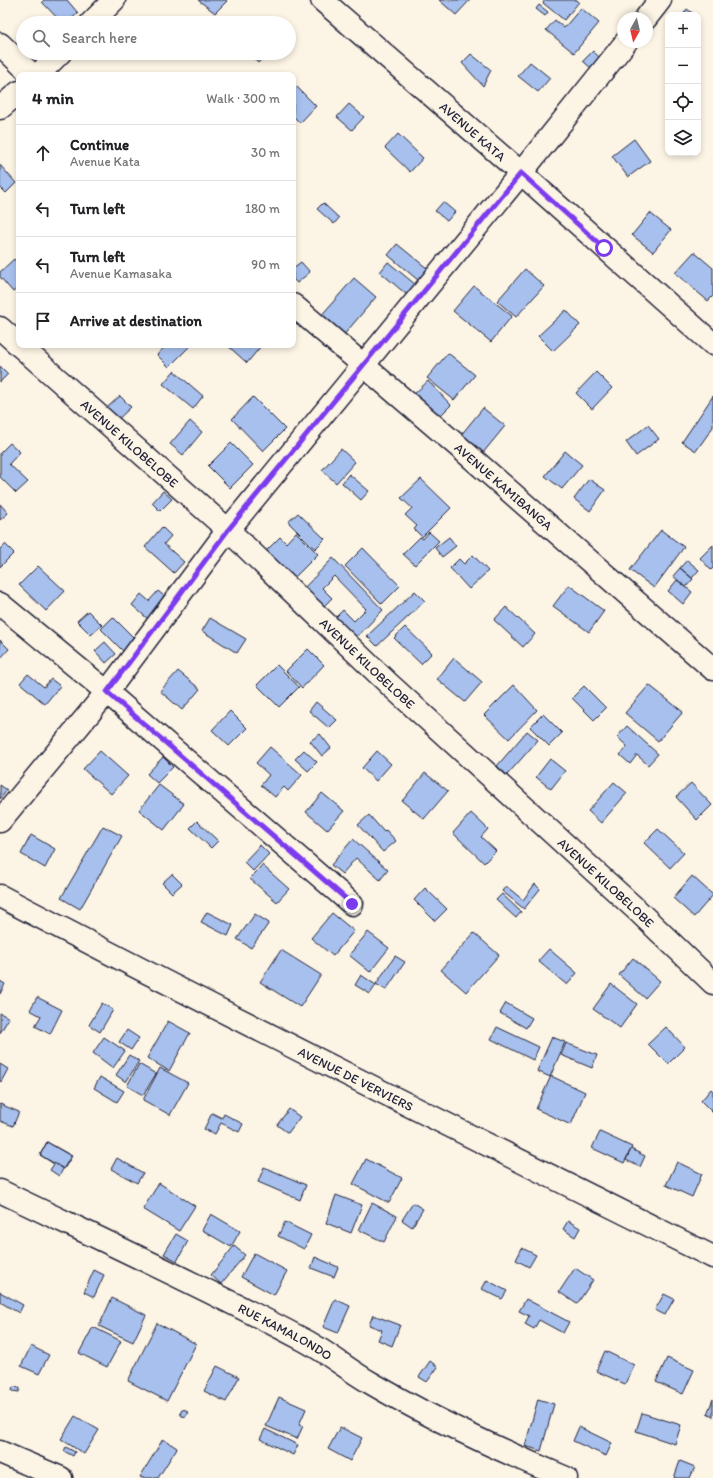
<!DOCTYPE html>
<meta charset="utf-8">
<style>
:root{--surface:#fff;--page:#f2f2f2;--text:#202124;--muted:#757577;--line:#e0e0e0}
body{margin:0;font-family:Itim,sans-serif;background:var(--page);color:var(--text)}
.controls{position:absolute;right:12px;top:12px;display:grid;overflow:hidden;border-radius:8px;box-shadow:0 2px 6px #0003}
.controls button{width:36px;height:36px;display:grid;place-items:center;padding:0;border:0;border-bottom:1px solid var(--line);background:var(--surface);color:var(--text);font:20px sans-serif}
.compass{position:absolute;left:617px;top:12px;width:36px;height:36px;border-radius:50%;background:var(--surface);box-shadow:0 2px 6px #0003;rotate:188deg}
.stop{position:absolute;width:12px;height:12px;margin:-9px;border:3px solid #7c3aed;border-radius:50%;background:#fff}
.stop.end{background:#7c3aed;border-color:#fff;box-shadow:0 1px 4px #0008}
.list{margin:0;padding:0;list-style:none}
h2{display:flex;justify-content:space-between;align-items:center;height:52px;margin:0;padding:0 16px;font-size:17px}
h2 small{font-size:13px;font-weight:400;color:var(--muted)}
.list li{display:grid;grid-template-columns:26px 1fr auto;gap:12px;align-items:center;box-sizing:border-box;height:56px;padding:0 16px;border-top:1px solid var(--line)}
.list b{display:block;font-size:15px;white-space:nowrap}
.list p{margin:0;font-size:13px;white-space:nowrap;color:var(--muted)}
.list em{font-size:13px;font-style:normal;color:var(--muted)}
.icon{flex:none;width:22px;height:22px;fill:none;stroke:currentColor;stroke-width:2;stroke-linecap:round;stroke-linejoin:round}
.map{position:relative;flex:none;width:713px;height:1478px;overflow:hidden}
.search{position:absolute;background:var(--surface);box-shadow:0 2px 6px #0003;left:16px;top:16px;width:280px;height:44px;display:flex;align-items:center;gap:10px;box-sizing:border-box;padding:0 14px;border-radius:22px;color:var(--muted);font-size:15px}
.panel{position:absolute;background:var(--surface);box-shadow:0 2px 6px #0003;left:16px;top:72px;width:280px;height:276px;border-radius:8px}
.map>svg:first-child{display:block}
</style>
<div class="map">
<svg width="713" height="1478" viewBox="0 0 713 1478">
<rect width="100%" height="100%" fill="#fcf5e5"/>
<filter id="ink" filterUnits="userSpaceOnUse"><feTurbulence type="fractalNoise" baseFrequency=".025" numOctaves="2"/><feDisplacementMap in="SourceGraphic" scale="8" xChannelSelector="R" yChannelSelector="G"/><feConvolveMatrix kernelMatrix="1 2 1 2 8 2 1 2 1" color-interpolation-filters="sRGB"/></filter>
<g filter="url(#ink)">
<path fill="#a7c0ed" stroke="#22223b" d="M44,0h23l11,13 -11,10h-5l-20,-21z
M198,0h28l1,1 -12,12z
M439,0h31l-14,15z
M545,0h32l2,2 -15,18 -21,-17z
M539,5l9,7 -3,4 -9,-7z
M581,8l18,15 -25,30 -28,-23 9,-10 9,8z
M687,9l8,6h-12z
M593,51l8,8 -9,10 -9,-8z
M248,53h13l4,3 -7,7z
M471,54l20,16 -8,16 -21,-23z
M530,62l20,16 -12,14 -20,-16z
M296,86l20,20 -16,17 -7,-7v-26z
M349,104l15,13 -12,13 -15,-13z
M398,134l25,24 -13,14 -25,-24z
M634,139l16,22 -22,16 -16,-21z
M0,165l16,18 -10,10 -6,-6z
M443,202l12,10 -8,9 -12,-10z
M323,203l16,15 -5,6 -17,-15z
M650,213l21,17 -18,22 -21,-17z
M397,244l31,25 -9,12 -31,-26z
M694,252l19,16v28l-5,5 -33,-28z
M14,259l5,6v22l-6,5 -13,-15v-5z
M301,262l9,10 -13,11 -4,-4v-11z
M388,262l28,23 -9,10 -27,-23z
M525,269l19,17 -28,31 -19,-16z
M354,278l22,19 -34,40 -23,-19z
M474,286l38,30 -21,26 -38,-31z
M566,310l14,15 -27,26 -15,-15z
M166,345h25l-22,22 -12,-12z
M227,345h33l1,1 -14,17z
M448,353l27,22 -21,25 -27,-22z
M0,366l8,8 -8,8z
M174,371l29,25 -10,13 -30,-25z
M596,372l16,16 -20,21 -16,-16z
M428,381l23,24 -16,16 -24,-24z
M120,396l11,11 -20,19 -11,-12z
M713,396v31l-17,24 -14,-9z
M253,397l32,32 -22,22 -31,-32z
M483,408l22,18 -27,33 -22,-18z
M190,421l12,11 -19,23 -13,-11z
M648,425l11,14 -23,17 -10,-14z
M10,443l10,9 -11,12 19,18 -12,11 -16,-16v-24z
M231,443l22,22 -23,23 -22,-22z
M341,449l14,13 -19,21 -14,-13z
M565,451l17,14 -20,24 -17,-13z
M349,474l20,17 -8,9 -19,-17z
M421,479l30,29 -29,29 -8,-8 3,-3 -12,-11 7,-7 -11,-10z
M589,479l16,11 -15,21 -16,-12z
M163,491l9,8 -12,12 -8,-8z
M0,504l8,9 -8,7z
M298,513l27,26 -10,10 -27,-27z
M162,527l9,9 -7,8 20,18 -10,11 -29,-26z
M661,530l23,17 -30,41 -24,-18z
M296,532l22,22 -29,29 -27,-28 18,-18 6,6z
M429,532l10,9 -24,24 -12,-11 17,-17 3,2z
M449,537l7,9 -14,11 -7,-9z
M5,544l9,9 -14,14v-18z
M713,545v23l-2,2 -11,-12z
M363,548l37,38 -18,18 -37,-38z
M473,555l15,16 -19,18 -19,-21 9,-9 5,5z
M333,558l50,52 -28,29 -21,-20 9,-9 11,11 12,-12 -32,-33 -12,12 10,10 -10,10 -19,-19z
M687,560l12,10 -7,8 -12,-10z
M38,566l27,25 -19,20 -27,-26z
M680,568l13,11 -7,8 -13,-11z
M677,580l15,12 -9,12 -15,-13z
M569,585l35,26 -15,21 -36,-26z
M158,591l11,9 -19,21 -18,-16 9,-11 8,7z
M415,591l10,10 -48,45 -10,-10z
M506,607l29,27 -12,13 -29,-27z
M88,611l14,14 -11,10 -14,-14z
M113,617l25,25 -12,12 -25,-25z
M210,618l36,21 -9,14 -35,-22z
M405,627l27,26 -11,11 -27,-26z
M0,640l9,9 -9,10z
M105,642l11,12 -10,9 -11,-12z
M308,649l16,16 -22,23 -16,-17z
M454,658l28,24 -17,20 -28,-23z
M277,665l22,22 -20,20 -22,-22z
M178,671l22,18 -18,21 -22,-19z
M28,674l16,13 7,-8 9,7 -15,18 -25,-21z
M514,685l23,25 -28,29 -25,-24z
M649,685l34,27 -25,29 -33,-28z
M584,686l22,22 -12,12 -22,-22z
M316,702l21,18 -8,8 -20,-17z
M230,711l17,17 -18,18 -17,-16z
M543,714l19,19 -13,13 -19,-19z
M627,726l31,28 -10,11 -11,-10 -7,9 -10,-9 7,-9 -10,-9z
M527,731l11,9 -31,35 -10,-9z
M320,734l11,14 -9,8 -12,-15z
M270,747l32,28 -14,16 -4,-4 -9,10 -14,-12 8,-10 -13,-12z
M304,750l13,12 -9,9 -13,-12z
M100,751l28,25 -17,18 -28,-25z
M377,751l14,13 -15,17 -14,-13z
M163,757l10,10 -16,16 -10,-9z
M550,759l15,12 -14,18 -15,-12z
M425,773l23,18 -24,28 -22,-18z
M614,782l13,11 -26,30 -13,-12z
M691,783l21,22 -15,15 -21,-23z
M0,785l7,5 -7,9z
M159,785l25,19 -20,26 -25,-20z
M322,793l22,18 -17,19 -21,-18z
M471,813l17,16 -7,8 15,14 -12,12 -31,-30z
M369,815l15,17 2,-2 10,11 -13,11 -25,-27z
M197,821l21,20 -7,7 -21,-20z
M103,826l19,10 -42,73 -19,-11z
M658,829l26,24 -14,15 -26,-25z
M31,835l24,14 -10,19 -24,-14z
M353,839l35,31 -8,10 -24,-22 -14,16 -11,-9z
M260,845l9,9 -16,17 -9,-9z
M262,865l27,24 -12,13 -27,-23z
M172,874l10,10 -10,9 -10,-10z
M692,876l21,19 -19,22 -21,-19z
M535,884l5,5 -16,20 -22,-18 4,-5 17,14z
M425,888l22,21 -12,12 -21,-21z
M502,894l19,18 -5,6 -20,-18z
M207,912l26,13 -5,11 -27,-14z
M332,913l22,18 -21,25 -22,-18z
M255,914l14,9 -18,25 -14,-9z
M368,932l21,16 -19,24 -21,-17z
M474,933l25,22 -33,37 -25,-22z
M549,949l28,24 -10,12 -29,-24z
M281,950l40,25 -21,32 -40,-25z
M395,956l10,6 -19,28 -10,-6z
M633,958l27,23 -15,17 -26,-23z
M361,975l15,10 -6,9 -15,-9z
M0,981l5,3 -5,10z
M611,984l26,20 -17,24 -27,-19z
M37,997l25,13 -12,24 -15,-8 6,-10 -11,-6z
M102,1003l11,7 -13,22 -11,-7z
M506,1003l26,15 -6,10 -26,-15z
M0,1013l9,5 -9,15z
M168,1021l22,12 -21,38 -22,-13z
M497,1027l42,20 -6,13 -42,-21z
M666,1027l19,20 -17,17 -20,-20z
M127,1030l12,8 -8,12 -12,-8z
M104,1037l21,14 -12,17 -20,-15z
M552,1037l13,5 -15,35 -13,-6z
M566,1043l31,12 -5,13 -31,-13z
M129,1055l10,6 -13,21 -10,-7z
M0,1064l8,5 -7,13 -1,-1z
M139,1064l17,10 -13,21 -16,-9z
M160,1068l28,15 -18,32 -27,-15z
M551,1076l34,16 -14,33 -35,-16z
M100,1077l24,14 -7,11 -23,-14z
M711,1089l2,2v22l-12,-12z
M0,1104l19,8 -6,14 -13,-5z
M289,1109l11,8 -12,16 -11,-8z
M212,1113l10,5 2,-4 19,10 -4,8 -18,-9 -6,11 -11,-5z
M600,1132l32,15 -8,16 -32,-15z
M47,1142l25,14 -8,13 -24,-14z
M47,1142l24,14 -12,20 -9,-6 4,-6 -14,-9z
M631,1149l14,7 -5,11 -14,-7z
M117,1158l26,15 -6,10 -26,-14z
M366,1159l36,19 -13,25 -36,-19z
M677,1162l25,12 -10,23 -26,-12z
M264,1167l42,18 -6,15 -42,-18z
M159,1183l36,23 -16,25 -36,-22z
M336,1195l26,10 -11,28 -25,-10z
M372,1203l25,13 -13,26 -25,-12z
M413,1203l10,6 -11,18 -10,-7z
M211,1214l29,17 -9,16 -29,-17z
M568,1221l12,7 -5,9 -12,-8z
M285,1222l26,13 -7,14 -26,-13z
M176,1234l12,7 -11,20 -13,-7z
M234,1246l11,9 -24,29 -10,-9z
M522,1248l14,7 -7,12 -13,-7z
M254,1253l33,18 -13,24 -33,-18z
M315,1257l23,10 -4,10 -23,-9z
M575,1268l18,12 -16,24 -18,-12z
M94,1270l10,5 -10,22 -10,-5z
M487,1280l20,11 -5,8 -20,-10z
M0,1292l23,13 -4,8 -19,-11z
M664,1294l10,5 -9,16 -10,-5z
M112,1298l34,17 -13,27 -34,-16z
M335,1299l15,7 -12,27 -15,-6z
M526,1299l43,23 -6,11 -24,-13 -5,9 -9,-5 4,-8 -10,-5z
M373,1315l27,10 -8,21 -14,-6 4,-10 -13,-5z
M157,1323l39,21 -29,57 -39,-20z
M93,1327l28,14 -14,26 -28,-14z
M31,1346l18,9 -10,19 -18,-8z
M605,1351l29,14 -9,19 -29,-13z
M667,1358l27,12 -11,24 -27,-12z
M430,1361l8,6 -11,15 -8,-5z
M217,1366l22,11 -13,25 -22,-11z
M13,1387l7,1 -1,4 -7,-1z
M279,1397l27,12 -7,16 4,1 -6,13 -31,-13z
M538,1399l16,5 -13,47 -16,-5z
M713,1399v18l-6,-3z
M180.5 1413a3.5 3.5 0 1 1 7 0a3.5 3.5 0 1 1-7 0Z
M642,1413l39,12 -6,19 -39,-13z
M75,1416l24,14 -15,24 -23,-15z
M340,1427l22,11 -12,23 -22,-12z
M579,1427l33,16 -6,13 -33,-15z
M265,1429l33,16 -5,10 -33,-16z
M163,1439l14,9 -19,30h-16l-2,-1z
M66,1447l9,5 -2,4 -9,-5z
M680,1461l15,6 -5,11h-16z"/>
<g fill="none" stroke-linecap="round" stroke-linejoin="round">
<defs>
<g id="street">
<path id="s1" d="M322,0l199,173 192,171"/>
<path d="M646,18l14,-18"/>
<path d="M91,23l23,-23"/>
<path d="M0,44l32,31"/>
<path d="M38,75l22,-22"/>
<path d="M0,108l19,-16"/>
<path id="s2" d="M293,305l166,142 254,222"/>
<path d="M0,328l19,17"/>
<path id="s3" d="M19,345l209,185 161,154 249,227 75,72"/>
<path d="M0,604l107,88 245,212"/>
<path d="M0,821l107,-129 121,-162 293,-357 105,-131"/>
<path id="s4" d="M0,896c236,124 474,242 713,361"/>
<path id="s5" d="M0,1191c102,49 204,96 304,149 23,12 44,30 67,43 63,37 128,67 195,95"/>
<path d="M0,1452l61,26"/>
</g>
</defs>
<use href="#street" stroke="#22223b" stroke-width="25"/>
<use href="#street" stroke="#fcf5e5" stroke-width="22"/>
</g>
</g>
<g fill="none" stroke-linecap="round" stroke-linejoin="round" filter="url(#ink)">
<path stroke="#7c3aed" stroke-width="5" d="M352,904l-245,-212 121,-162 293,-357 83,75"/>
</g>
<g text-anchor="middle" stroke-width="3" stroke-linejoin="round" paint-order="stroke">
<g font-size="13" fill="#22223b" stroke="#fcf5e5">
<text dy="5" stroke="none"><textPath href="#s1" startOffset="200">AVENUE KATA</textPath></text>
<text dy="5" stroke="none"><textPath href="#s3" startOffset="148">AVENUE KILOBELOBE</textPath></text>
<text dy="5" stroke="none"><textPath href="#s2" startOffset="278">AVENUE KAMIBANGA</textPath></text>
<text dy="5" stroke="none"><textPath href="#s3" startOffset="472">AVENUE KILOBELOBE</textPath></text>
<text dy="5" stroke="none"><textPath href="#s3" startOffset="796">AVENUE KILOBELOBE</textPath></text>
<text dy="5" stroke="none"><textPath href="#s4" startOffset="400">AVENUE DE VERVIERS</textPath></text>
<text dy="5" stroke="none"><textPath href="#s5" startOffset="318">RUE KAMALONDO</textPath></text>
</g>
</g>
</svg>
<div class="controls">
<button>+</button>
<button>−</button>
<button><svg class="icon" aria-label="locate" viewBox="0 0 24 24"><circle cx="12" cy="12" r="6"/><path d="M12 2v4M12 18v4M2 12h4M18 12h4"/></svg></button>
<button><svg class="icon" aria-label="layers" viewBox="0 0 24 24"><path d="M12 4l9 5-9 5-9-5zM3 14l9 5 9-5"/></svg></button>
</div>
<svg class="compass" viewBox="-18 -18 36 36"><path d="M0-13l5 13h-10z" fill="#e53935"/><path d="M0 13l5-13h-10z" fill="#757577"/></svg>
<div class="stop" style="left:604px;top:248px"></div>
<div class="stop end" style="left:352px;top:904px"></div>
<div class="search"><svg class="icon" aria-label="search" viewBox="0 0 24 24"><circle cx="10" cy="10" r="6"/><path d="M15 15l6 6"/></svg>Search here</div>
<section class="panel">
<h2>4 min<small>Walk · 300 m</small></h2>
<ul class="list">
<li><svg class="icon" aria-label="ahead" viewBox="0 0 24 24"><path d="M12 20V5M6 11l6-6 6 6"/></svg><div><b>Continue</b><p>Avenue Kata</p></div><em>30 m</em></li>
<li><svg class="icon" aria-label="left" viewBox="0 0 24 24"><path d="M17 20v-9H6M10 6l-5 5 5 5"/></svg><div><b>Turn left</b></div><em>180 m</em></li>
<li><svg class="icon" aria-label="left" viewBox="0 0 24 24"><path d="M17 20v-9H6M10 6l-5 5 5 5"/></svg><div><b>Turn left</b><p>Avenue Kamasaka</p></div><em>90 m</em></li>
<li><svg class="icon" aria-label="arrive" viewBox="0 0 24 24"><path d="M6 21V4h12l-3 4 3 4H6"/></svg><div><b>Arrive at destination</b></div></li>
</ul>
</section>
</div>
